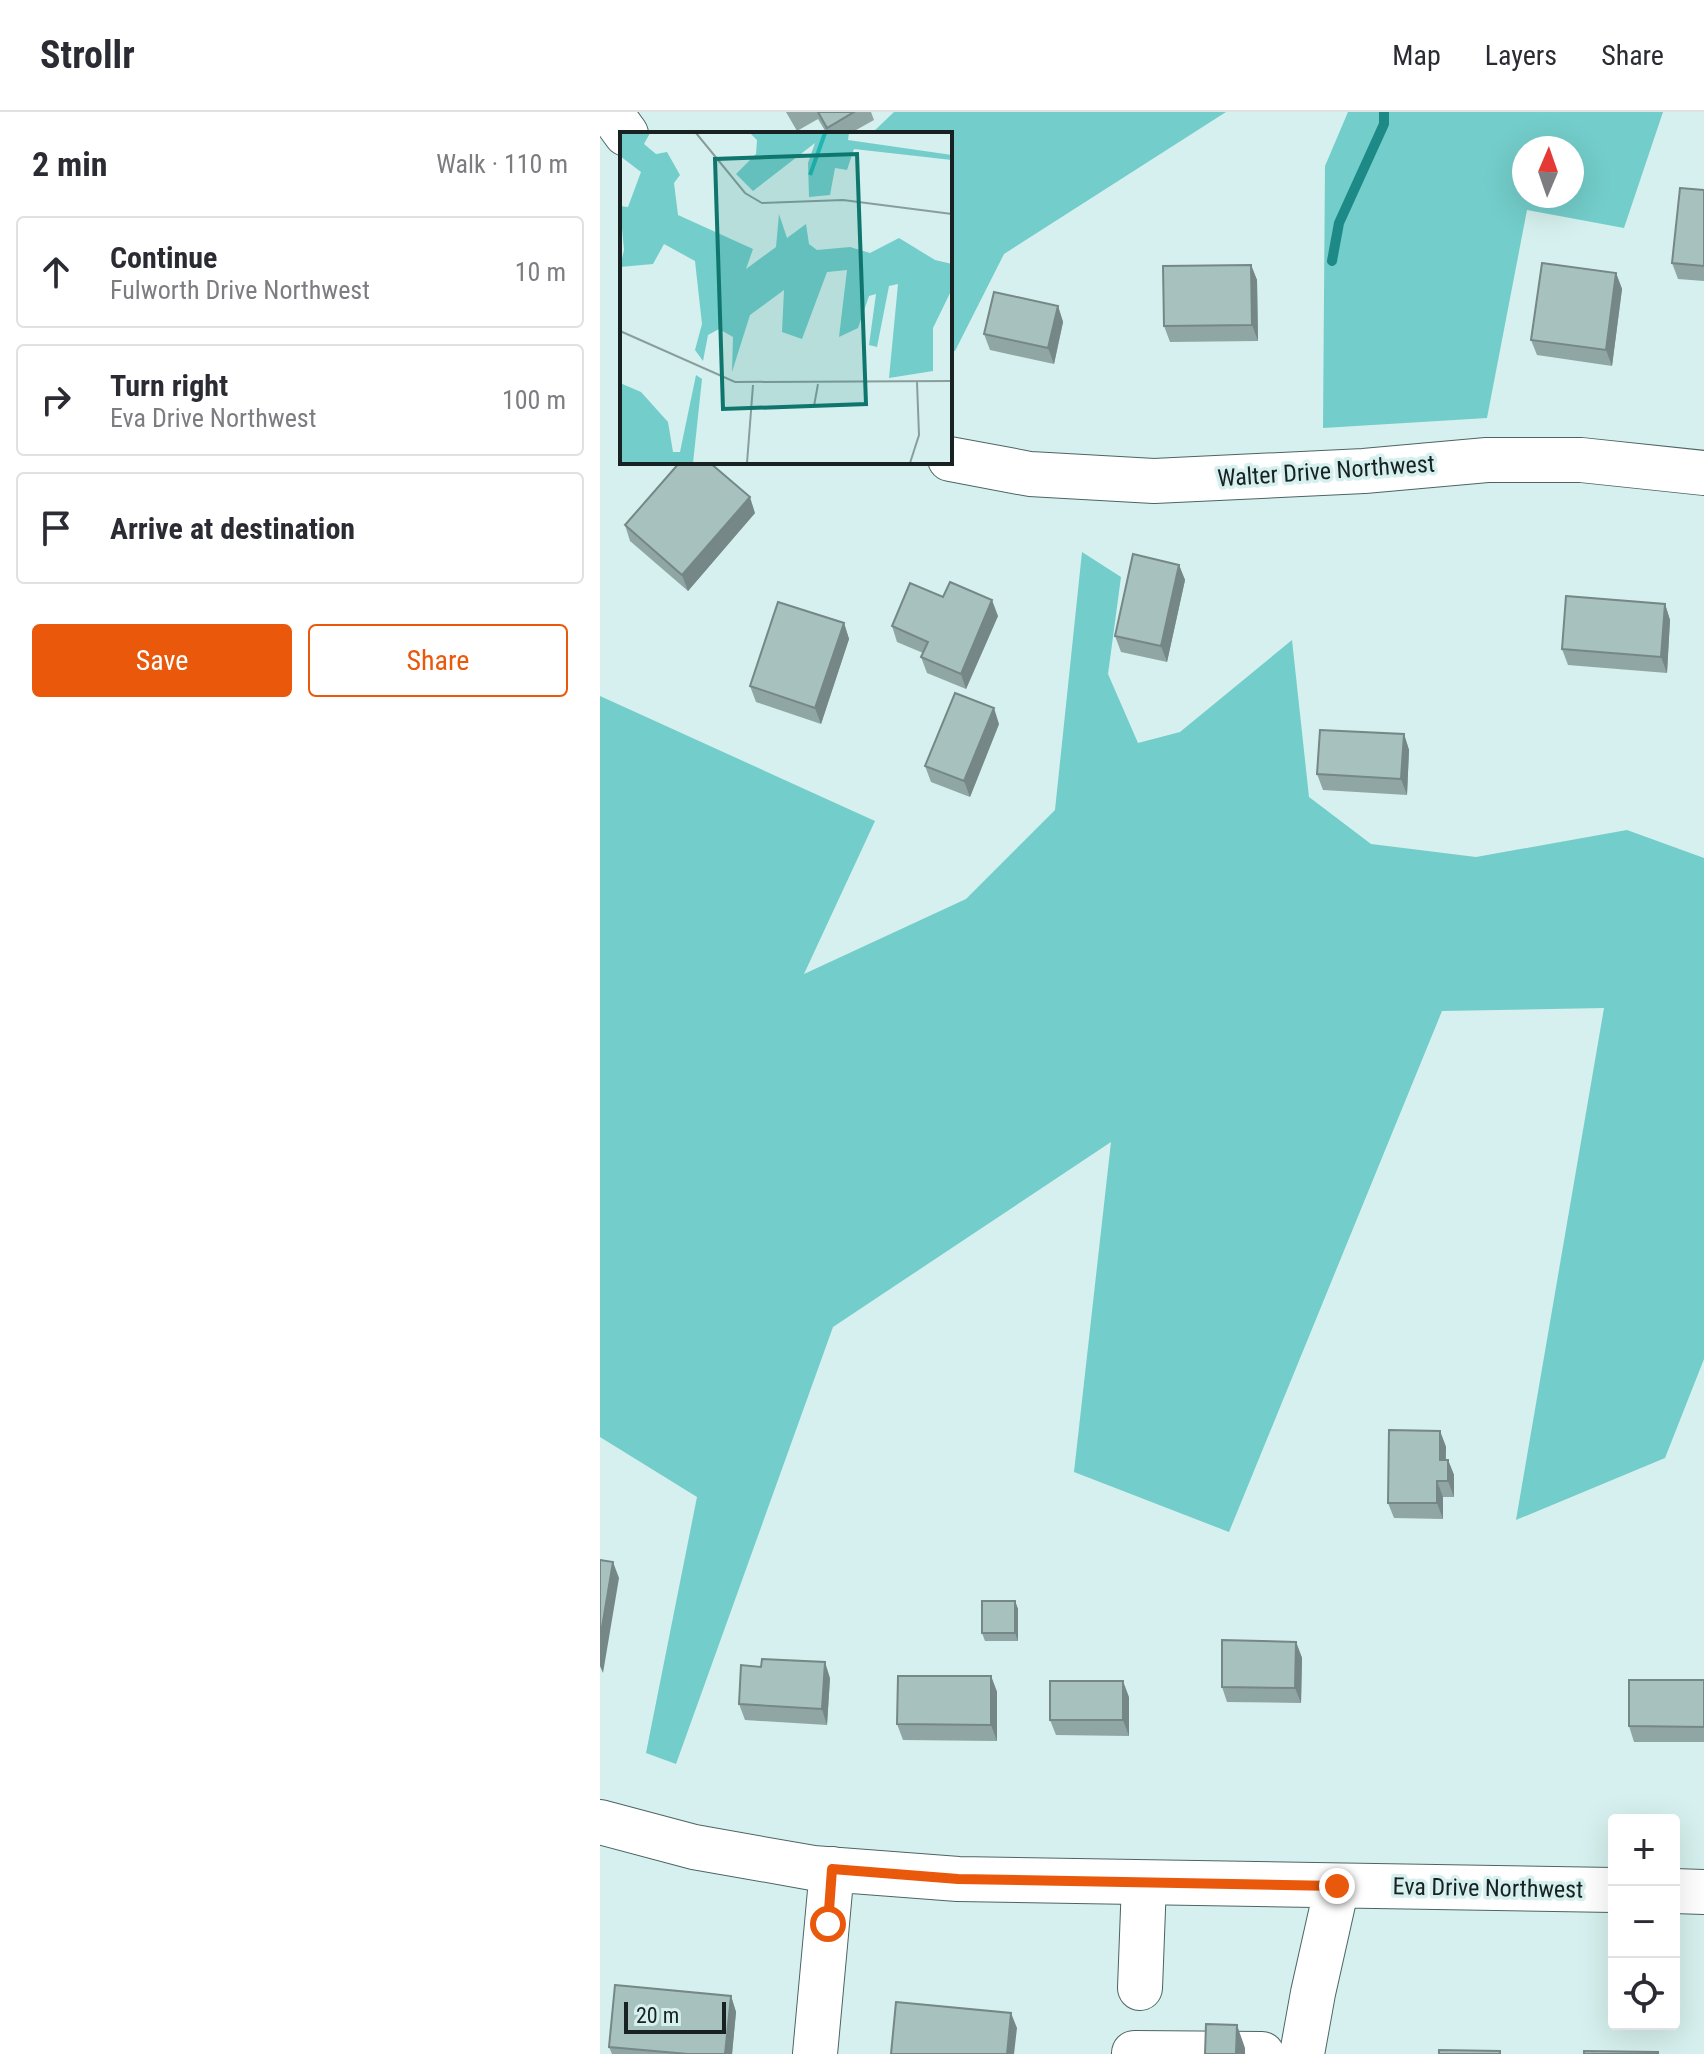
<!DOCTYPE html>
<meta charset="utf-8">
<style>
:root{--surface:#fff;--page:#f7f7f7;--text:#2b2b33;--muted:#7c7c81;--line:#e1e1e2;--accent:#ea580c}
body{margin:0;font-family:"Roboto Condensed",sans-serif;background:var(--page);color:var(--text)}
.controls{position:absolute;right:24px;bottom:24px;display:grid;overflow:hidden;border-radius:8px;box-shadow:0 8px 32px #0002}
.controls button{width:72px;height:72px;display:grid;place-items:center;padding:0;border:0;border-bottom:2px solid var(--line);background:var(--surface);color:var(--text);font:40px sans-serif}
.compass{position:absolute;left:912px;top:24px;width:72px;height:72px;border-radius:50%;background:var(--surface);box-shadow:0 8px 32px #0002;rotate:2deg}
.scale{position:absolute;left:24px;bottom:20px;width:102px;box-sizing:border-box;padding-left:8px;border:4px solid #182222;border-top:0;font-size:22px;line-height:28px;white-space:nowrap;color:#182222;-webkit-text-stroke:6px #d5f0ee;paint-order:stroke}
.stop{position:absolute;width:24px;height:24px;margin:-18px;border:6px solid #ea580c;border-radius:50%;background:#fff}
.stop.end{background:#ea580c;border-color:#fff;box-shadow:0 2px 8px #0008}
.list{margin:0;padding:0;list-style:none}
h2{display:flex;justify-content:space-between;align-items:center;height:104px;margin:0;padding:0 32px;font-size:34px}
h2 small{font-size:26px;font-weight:400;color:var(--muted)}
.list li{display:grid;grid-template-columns:52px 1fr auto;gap:24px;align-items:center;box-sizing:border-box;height:112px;margin:0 16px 16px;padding:0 16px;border:2px solid var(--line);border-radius:8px}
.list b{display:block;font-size:30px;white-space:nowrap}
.list p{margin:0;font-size:26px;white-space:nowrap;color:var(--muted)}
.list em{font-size:26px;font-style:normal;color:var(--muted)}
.actions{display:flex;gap:16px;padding:24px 32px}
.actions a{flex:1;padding:18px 0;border:2px solid var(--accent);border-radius:8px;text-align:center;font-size:28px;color:var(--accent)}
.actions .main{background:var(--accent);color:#fff}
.icon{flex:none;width:44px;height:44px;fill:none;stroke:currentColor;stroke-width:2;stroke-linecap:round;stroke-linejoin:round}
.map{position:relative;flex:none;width:1104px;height:1942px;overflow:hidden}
header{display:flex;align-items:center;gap:48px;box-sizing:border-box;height:112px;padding:0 40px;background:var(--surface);border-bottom:2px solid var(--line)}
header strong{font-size:38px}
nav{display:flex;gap:44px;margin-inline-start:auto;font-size:28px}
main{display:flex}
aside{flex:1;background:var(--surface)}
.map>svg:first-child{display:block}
</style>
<header>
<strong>Strollr</strong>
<nav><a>Map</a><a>Layers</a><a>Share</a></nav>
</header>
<main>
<aside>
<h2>2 min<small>Walk · 110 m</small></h2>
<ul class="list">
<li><svg class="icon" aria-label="ahead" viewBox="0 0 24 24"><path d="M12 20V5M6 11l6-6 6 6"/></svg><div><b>Continue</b><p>Fulworth Drive Northwest</p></div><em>10 m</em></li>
<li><svg class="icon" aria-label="right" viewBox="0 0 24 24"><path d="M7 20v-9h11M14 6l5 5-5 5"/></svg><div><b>Turn right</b><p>Eva Drive Northwest</p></div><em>100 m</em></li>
<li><svg class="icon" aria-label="arrive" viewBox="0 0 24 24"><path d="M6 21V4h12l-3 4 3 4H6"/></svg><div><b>Arrive at destination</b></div></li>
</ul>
<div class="actions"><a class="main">Save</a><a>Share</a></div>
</aside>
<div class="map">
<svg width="1104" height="1942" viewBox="0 0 1104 1942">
<rect width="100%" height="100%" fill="#d5f0ee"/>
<path fill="#73cdca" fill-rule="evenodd" d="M294,0h332l-222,142 -49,97 -5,1v-218h-79z
M748,0h315l-39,116 -97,-18 -40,208 -164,10 2,-262zM972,36v48h-48v-48z
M482,440l39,25 -13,97 30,69 42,-11 112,-92 17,157 62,47 105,13 151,-27 77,28v501l-39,99 -149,62 88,-512 -162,3 -213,521 -155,-60 37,-330 -278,185 -157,437 -30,-11 51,-256 -97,-60v-741l275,125 -71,153 162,-75 89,-89z"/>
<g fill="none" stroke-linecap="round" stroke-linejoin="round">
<path stroke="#1d8a88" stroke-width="10" d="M732,149l7,-38 45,-99v-12"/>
<defs>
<path id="minor" d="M10,0l16,22
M350,347l80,15 124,7 210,-10 123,-11h94l123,13
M0,1710l94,25 119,21 145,11 656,11
M1074,1779l30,1
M540,1876l4,-105
M534,1941l128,1
M215,1942l17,-185
M702,1942l11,-61 24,-107"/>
</defs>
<use href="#minor" stroke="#4d6463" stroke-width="46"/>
<use href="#minor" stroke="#fff" stroke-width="44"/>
</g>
<path fill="#90a6a4" d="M186,0h85l3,8 -25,14h-22l-9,-15 -21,12z
M1104,78v91l-26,-2 -6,-16z
M651,153l6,15 1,61 -88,1 -6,-16z
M1016,161l6,16 -10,77 -75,-11 -6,-15z
M458,194l5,16 -9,42 -64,-14 -6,-16z
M155,401l-67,78 -58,-50 -5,-16z
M579,453l6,15 -18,82 -46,-10 -6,-16z
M343,485l55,19 -32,73 -39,-16 -6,-16 2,-4 -26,-11 -5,-16z
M1065,492l5,16 -3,53 -99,-8 -6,-16z
M244,511l5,16 -28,85 -65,-22 -6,-16z
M399,612l-29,73 -39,-15 -6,-16z
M804,622l5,16 -2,45 -84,-5 -6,-16z
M840,1319l6,16v13h2l6,15v22h-11v22l-49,-1 -6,-15z
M415,1489l3,8v32h-33l-3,-8z
M696,1530l6,16 -1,45 -74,-1 -5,-15z
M391,1564l6,16v49l-94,-1 -6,-16z
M230,1566l-3,47 -82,-5 -6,-16z
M1104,1568v62h-70l-5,-16z
M529,1585v39l-73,-1 -6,-15z
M131,1884l5,16 -4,42h-120l-3,-7z"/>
<path fill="#758786" d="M651,153l6,15 1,61 -6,-16z
M1016,161l6,16 -10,77 -6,-16z
M458,194l5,16 -9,42 -6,-16z
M150,385l5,16 -67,78 -6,-16z
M579,453l6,15 -18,82 -6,-16z
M392,488l6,16 -32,73 -5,-15z
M1065,492l5,16 -3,53 -6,-16z
M244,511l5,16 -28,85 -6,-16z
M394,596l5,16 -29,73 -6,-16z
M804,622l5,16 -2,45 -6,-16z
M840,1319l6,16 -1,29 -5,-16z
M848,1348l6,15v22l-6,-16z
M837,1369l6,16v22l-6,-16z
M13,1450l6,16 -16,95 -3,-7v-27z
M415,1489l3,8v32l-3,-8z
M696,1530l6,16 -1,45 -6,-15z
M225,1550l5,16 -3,47 -5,-16z
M391,1564l6,16v49l-6,-16z
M523,1569l6,16v39l-6,-16z
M131,1884l5,16 -4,42h-7z
M411,1901l6,15 -3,26h-7z
M637,1913l8,23v6h-9z"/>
<path fill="#a7c1bf" stroke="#758786" stroke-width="2" d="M218,0h36l-27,16z
M1080,76l24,2v76l-32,-3z
M942,151l74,10 -10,77 -75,-10z
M651,153l1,60 -88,1 -1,-60z
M394,180l64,14 -10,42 -64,-14z
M80,350h29l41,35 -68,78 -57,-50z
M533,442l46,11 -18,81 -46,-10z
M350,470l42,18 -31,74 -40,-17 7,-15 -36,-16 18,-43 33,14z
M966,484l99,8 -4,53 -99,-8z
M178,490l66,21 -29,85 -65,-22z
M355,581l39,15 -30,73 -39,-15z
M720,618l84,4 -3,45 -84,-5z
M789,1318l51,1v29h8v21h-11v22h-49z
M0,1448l13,2 -13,77z
M382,1489h33v32h-33z
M622,1528l74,2 -1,46 -73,-1z
M162,1547l63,3 -3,47 -83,-5 2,-39 20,2z
M298,1564h93v49l-94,-1z
M1029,1568h75v47l-75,-1z
M450,1569h73v39h-73z
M15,1873l116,11 -6,58h-37l-79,-7z
M296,1890l115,11 -4,41h-116z
M606,1912l31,1 -1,29h-31z
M839,1938l61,1v3h-61z
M984,1939l74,1v2h-74z"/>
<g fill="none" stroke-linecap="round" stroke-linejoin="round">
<path stroke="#ea580c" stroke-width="10" d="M228,1812l4,-55 126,10 379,7"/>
</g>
<g text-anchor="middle" stroke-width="7" stroke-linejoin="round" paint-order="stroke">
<g font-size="24" fill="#182222" stroke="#d5f0ee">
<text transform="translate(726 359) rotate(-4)" y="8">Walter Drive Northwest</text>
<text transform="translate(888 1776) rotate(1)" y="8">Eva Drive Northwest</text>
</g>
</g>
<g transform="translate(20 20)">
<rect width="332" height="332" fill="#d5f0ee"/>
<path d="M0,1h30l-6,11 12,10 11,-2 13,23 -6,8 4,32 75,34 -7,20 30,-22 3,-33 8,24 19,-14 3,20 8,6 33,-3 20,6 29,-15 36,22 17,4v25l-19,39v43l-44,7 9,-94 -9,2 -12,61 -8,-2 7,-51 -7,2 -11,32 -19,9 8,-67 -20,2 -25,67 -20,-7 2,-42 -34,25 -18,57 1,-35 -14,-8 -11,6 -5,26 -8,-11 7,-26 -7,-63 -31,-17 -11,20 -33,3 4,-17 -4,-44 8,1 13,-35 -21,-16zM130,1h99l-1,7 104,15v5l-98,-11 -7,21 -12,-2 -5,27 -21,2 -1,-34 7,-20 -62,48 -17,-17 20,-20 1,-14zM76,243l6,4 -9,84h-73v-80l21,9 27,30 5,30h7z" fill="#73cdca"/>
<path fill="none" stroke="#1fb6b3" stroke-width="4" d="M190,43l15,-42"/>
<path fill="none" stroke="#899e9c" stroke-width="2" d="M76,1l49,60 17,10 81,-3 109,14M0,199l115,51 217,-1M172,275l22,-1 4,-22M127,331l6,-78M290,331l9,-28 -2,-53"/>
<path fill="#0f766e" fill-opacity="0.15" stroke="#0f766e" stroke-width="4" d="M237,22l9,250 -143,5 -8,-250z"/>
<rect width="332" height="332" fill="none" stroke="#182222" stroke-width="4"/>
</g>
</svg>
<div class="controls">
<button>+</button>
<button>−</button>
<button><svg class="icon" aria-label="locate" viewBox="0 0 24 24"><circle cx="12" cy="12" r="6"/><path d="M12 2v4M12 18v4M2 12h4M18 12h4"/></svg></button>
</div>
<svg class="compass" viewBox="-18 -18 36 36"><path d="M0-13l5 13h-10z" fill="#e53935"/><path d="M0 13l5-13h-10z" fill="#7c7c81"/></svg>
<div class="scale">20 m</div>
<div class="stop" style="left:228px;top:1812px"></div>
<div class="stop end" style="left:737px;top:1774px"></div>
</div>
</main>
